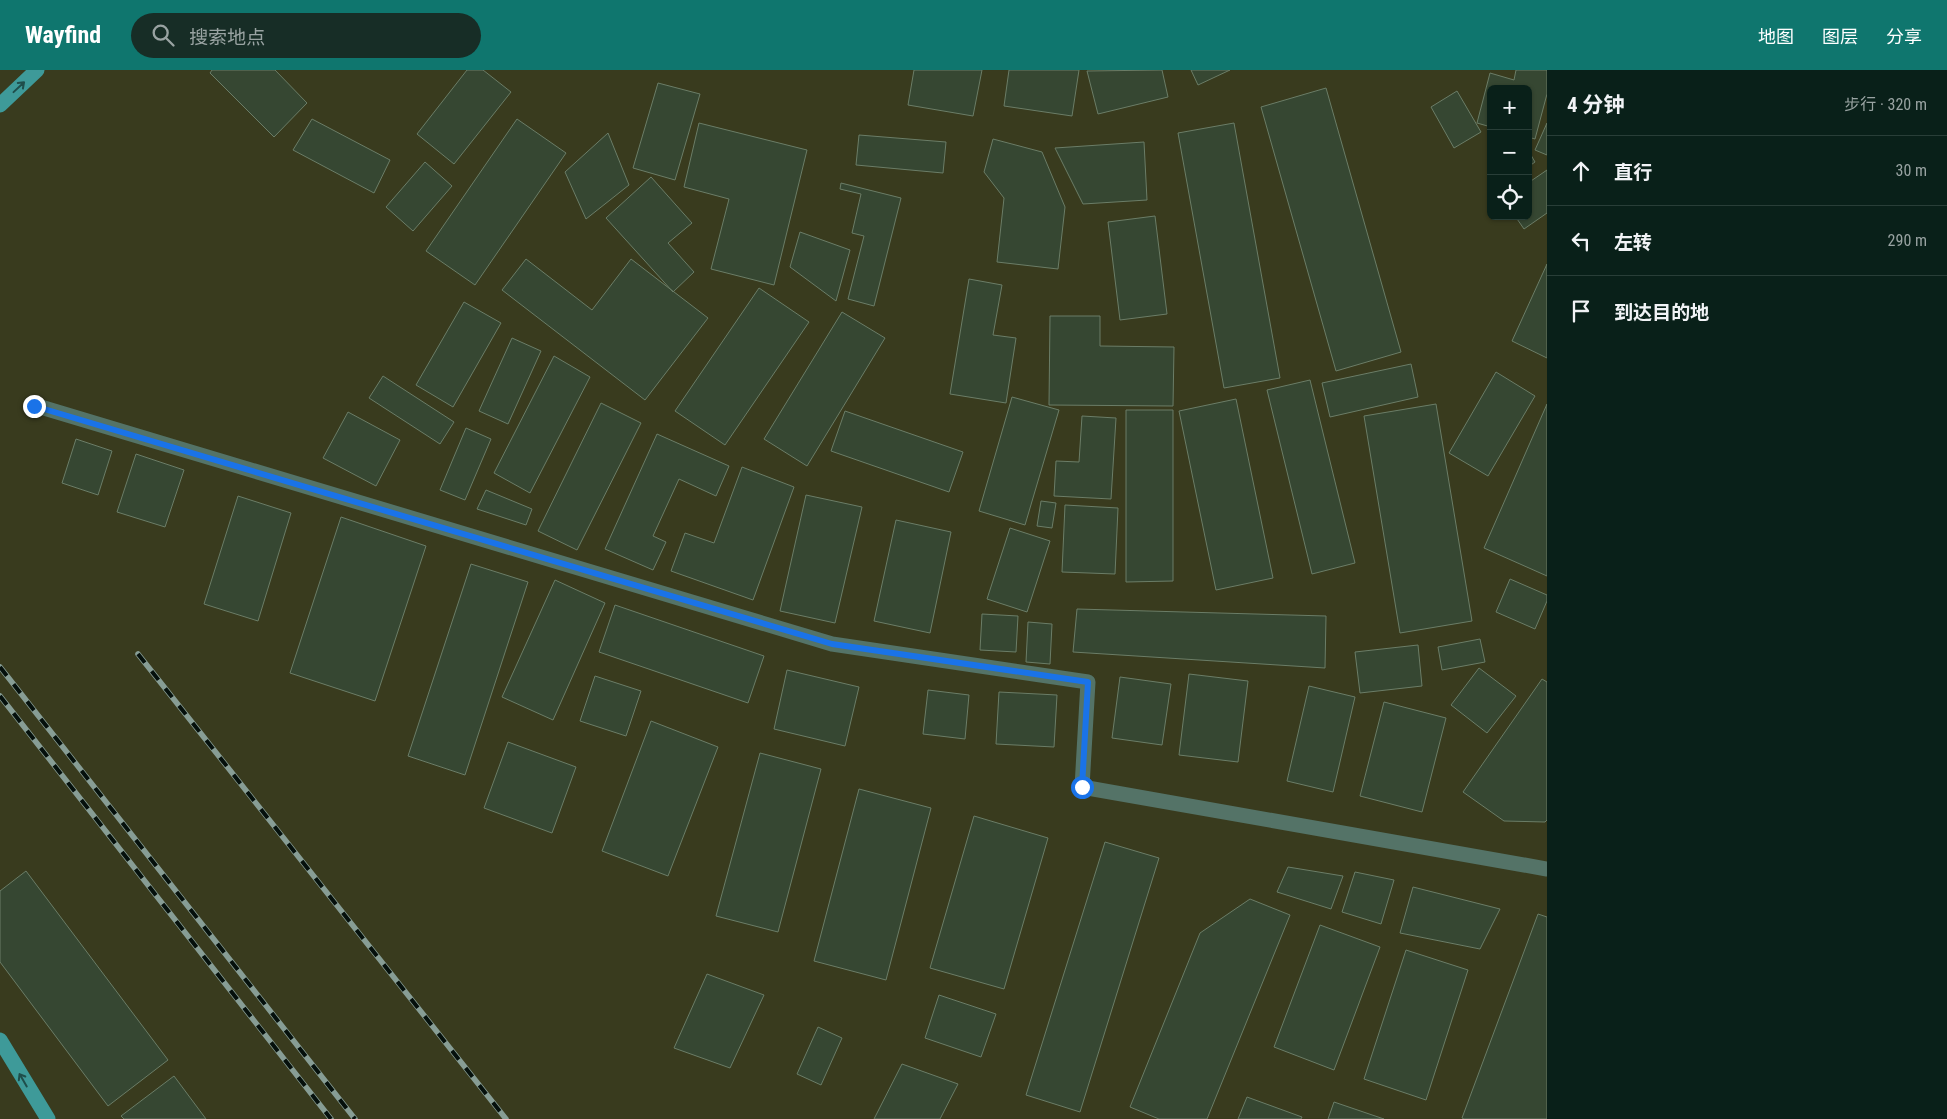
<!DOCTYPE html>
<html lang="zh">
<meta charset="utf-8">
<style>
:root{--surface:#092019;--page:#172d26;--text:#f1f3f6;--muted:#99a3a2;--line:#293e38;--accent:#0f766e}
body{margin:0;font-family:"Roboto Condensed","Noto Sans SC",sans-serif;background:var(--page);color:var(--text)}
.controls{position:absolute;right:15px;top:15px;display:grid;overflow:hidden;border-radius:8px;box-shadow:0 1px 4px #0004}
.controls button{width:45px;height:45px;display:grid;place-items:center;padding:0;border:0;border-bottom:1px solid var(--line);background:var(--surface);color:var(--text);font:25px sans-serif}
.stop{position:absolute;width:15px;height:15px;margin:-11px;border:4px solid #1a73e8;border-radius:50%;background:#fff}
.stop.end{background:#1a73e8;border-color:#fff;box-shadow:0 1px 5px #0008}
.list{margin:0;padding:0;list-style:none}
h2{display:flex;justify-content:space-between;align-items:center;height:65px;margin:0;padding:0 20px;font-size:21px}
h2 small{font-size:16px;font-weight:400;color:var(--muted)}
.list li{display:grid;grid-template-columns:32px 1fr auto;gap:15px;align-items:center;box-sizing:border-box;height:70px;padding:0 20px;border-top:1px solid var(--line)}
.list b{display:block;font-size:19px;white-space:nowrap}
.list em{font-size:16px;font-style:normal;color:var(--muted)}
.icon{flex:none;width:28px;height:28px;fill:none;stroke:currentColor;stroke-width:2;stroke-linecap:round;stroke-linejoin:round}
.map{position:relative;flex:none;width:1547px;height:1049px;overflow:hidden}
header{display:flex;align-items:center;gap:30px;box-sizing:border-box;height:70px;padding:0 25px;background:var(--accent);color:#fff}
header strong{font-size:24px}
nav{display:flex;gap:28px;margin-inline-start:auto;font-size:18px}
.search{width:350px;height:45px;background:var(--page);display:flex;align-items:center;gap:12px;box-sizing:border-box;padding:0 18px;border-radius:28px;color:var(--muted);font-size:19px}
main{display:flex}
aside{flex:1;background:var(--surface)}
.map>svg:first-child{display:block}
</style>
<header>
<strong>Wayfind</strong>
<div class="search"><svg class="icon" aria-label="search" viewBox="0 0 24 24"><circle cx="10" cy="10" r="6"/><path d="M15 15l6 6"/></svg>搜索地点</div>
<nav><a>地图</a><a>图层</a><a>分享</a></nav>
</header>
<main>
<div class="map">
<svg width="1547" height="1049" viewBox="0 0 1547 1049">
<rect width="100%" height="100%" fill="#0c2a21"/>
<path fill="#393b1e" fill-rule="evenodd" d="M0,0h1547v1049h-1547zM1491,19h37v127h-37z"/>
<path fill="#364732" stroke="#6b7d67" d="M212,0h63l32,33 -33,34 -64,-64z
M467,0h16l28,22 -57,72 -37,-30z
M914,0h68l-9,46 -65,-11z
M1009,0h70l-7,46 -68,-10z
M1162,0l6,27 -70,17 -11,-43z
M1191,0h39l-32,15z
M1516,0h31v24l-12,45 -7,-2v-48h-37v38l-14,-4 13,-50 24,7z
M658,13l42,11 -25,86 -42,-12z
M1326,18l75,264 -65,19 -75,-264z
M1457,21l24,41 -27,16 -23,-41z
M312,49l78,41 -16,33 -81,-43z
M517,49l49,34 -91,132 -49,-34z
M699,53l108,27 -33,135 -63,-16 18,-70 -45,-12z
M1234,53l46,255 -56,10 -46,-255z
M1547,53v32l-12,-5z
M608,63l21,52 -43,34 -21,-47z
M859,65l87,7 -3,31 -87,-8z
M993,69l49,13 23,55 -7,62 -61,-7 7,-64 -20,-26z
M1144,72l3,58 -64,4 -28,-56z
M1528,80l7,12 -7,5z
M425,92l27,24 -39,45 -27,-24z
M1547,100v43l-23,16 -9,-13h13v-33z
M651,107l41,46 -24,20 26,29 -21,20 -67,-74z
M841,113l60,15 -27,108 -26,-7 16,-63 -12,-3 9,-39 -21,-5z
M1155,146l12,98 -47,6 -12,-98z
M800,162l50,18 -14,51 -46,-34z
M526,189l66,51 39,-51 77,59 -63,82 -143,-110z
M1547,194v94l-35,-17z
M969,209l33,6 -9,50 23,3 -10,65 -56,-9z
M759,218l50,34 -84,123 -50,-34z
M464,232l37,21 -48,84 -37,-22z
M842,242l43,26 -78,128 -43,-27z
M1050,246h50v30l74,1 -1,59 -124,-1z
M512,268l29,13 -33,73 -29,-13z
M554,286l36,21 -60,116 -36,-20z
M1411,294l7,33 -88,20 -8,-34z
M1496,302l39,24 -47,80 -39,-23z
M383,306l71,46 -14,22 -71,-46z
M1310,310l45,183 -43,11 -45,-184z
M1012,327l47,13 -34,115 -46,-14z
M1236,329l37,179 -57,12 -37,-179z
M601,333l40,20 -64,127 -39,-19z
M1436,334l36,217 -72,12 -36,-217z
M1547,334v172l-63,-28z
M1126,340h47v171l-47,1z
M845,341l118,41 -14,40 -118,-41z
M348,342l52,28 -24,46 -53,-28z
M1082,346l34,2 -5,81 -57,-3 2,-35 23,1z
M466,358l25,11 -26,61 -25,-10z
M657,364l72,32 -13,30 -37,-17 -26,57 13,6 -13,28 -48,-21z
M76,369l36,12 -14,44 -36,-12z
M136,384l48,16 -19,57 -48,-15z
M742,397l52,20 -41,113 -82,-29 14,-38 29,10z
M486,420l46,19 -6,16 -49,-16z
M806,425l56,12 -27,116 -55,-12z
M238,426l53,17 -33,108 -54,-17z
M1041,431l15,2 -4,25 -15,-2z
M1065,435l53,3 -3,66 -53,-2z
M341,447l85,29 -51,155 -85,-28z
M896,450l55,12 -21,101 -56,-12z
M1010,458l40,13 -23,71 -40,-13z
M471,494l57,18 -63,193 -57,-19z
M1510,509l37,16v6l-12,28 -39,-17z
M555,510l50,23 -52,117 -51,-23z
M615,535l149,51 -16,47 -149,-51z
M1077,539l249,7 -1,52 -252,-16z
M982,544l36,2 -2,36 -36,-2z
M1028,552l24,2 -2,40 -24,-2z
M1480,569l5,23 -43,8 -4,-23z
M1418,575l4,41 -62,7 -5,-41z
M1479,598l37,28 -29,37 -36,-28z
M787,600l72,17 -14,59 -71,-17z
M1189,604l59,7 -10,81 -59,-7z
M595,606l46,15 -15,45 -46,-15z
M1120,607l51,7 -9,61 -50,-7z
M1542,609l5,3v138l-2,2 -41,-1 -41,-29z
M1309,616l46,11 -22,95 -46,-11z
M928,620l41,5 -4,44 -42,-5z
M999,622l58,3 -3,52 -58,-3z
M1384,632l62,16 -24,94 -62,-16z
M651,651l67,26 -50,129 -66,-25z
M508,672l68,25 -24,66 -68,-25z
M760,683l61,16 -43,163 -62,-16z
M859,719l72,19 -45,172 -72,-19z
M974,746l74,22 -44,151 -74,-21z
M1105,772l54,16 -79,254 -54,-17z
M1288,797l55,9 -12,33 -54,-17z
M26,801l142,189 -60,46 -108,-144v-71z
M1355,802l39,8 -13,44 -39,-12z
M1413,817l87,22 -20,40 -80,-16z
M1250,829l40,16 -83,204h-48l-29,-12 70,-174z
M1538,844l9,3v202h-83l-2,-1z
M1320,855l60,22 -46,123 -60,-23z
M1406,880l62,20 -42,130 -62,-21z
M707,904l57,21 -34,73 -56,-20z
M939,925l57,19 -15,43 -56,-19z
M818,957l24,11 -21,47 -24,-11z
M902,994l56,20 -18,35h-66z
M174,1006l32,43h-82l-3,-3z
M1247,1027l55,20 -1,2h-63z
M1334,1032l50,17h-56z"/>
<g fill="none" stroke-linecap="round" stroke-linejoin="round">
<path stroke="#547367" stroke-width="15" d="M34,335l798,239 256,38 -6,105 465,82"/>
<path stroke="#3e9a99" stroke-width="15" d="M0,35l37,-35
M0,970l48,79"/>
<defs>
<path id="rail" d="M138,584l368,465
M0,597l355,452
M0,626l331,423"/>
</defs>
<use href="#rail" stroke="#879d95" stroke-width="5.5"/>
<use href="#rail" stroke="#05100c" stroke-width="4" stroke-dasharray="11" stroke-linecap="butt"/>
</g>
<defs><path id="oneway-shaft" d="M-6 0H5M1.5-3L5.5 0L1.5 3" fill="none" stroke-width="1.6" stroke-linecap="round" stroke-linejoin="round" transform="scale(1.25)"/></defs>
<g stroke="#1f4e4b">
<use href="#oneway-shaft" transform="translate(19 17) rotate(-43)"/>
<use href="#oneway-shaft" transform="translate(23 1010) rotate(-120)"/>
</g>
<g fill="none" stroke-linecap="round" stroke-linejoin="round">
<path stroke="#1a73e8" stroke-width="6" d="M34,336l798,238 256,38 -6,105"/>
</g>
</svg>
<div class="controls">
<button>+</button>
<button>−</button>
<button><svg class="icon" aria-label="locate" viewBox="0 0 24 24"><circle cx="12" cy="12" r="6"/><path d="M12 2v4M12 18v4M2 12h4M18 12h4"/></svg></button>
</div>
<div class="stop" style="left:1082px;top:717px"></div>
<div class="stop end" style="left:34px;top:336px"></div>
</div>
<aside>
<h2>4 分钟<small>步行 · 320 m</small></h2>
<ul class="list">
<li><svg class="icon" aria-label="ahead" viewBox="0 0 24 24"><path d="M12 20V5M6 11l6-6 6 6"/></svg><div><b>直行</b></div><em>30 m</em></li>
<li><svg class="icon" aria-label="left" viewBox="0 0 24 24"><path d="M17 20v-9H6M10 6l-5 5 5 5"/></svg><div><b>左转</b></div><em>290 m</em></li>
<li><svg class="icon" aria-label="arrive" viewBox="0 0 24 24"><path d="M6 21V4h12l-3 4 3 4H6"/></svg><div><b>到达目的地</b></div></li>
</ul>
</aside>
</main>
